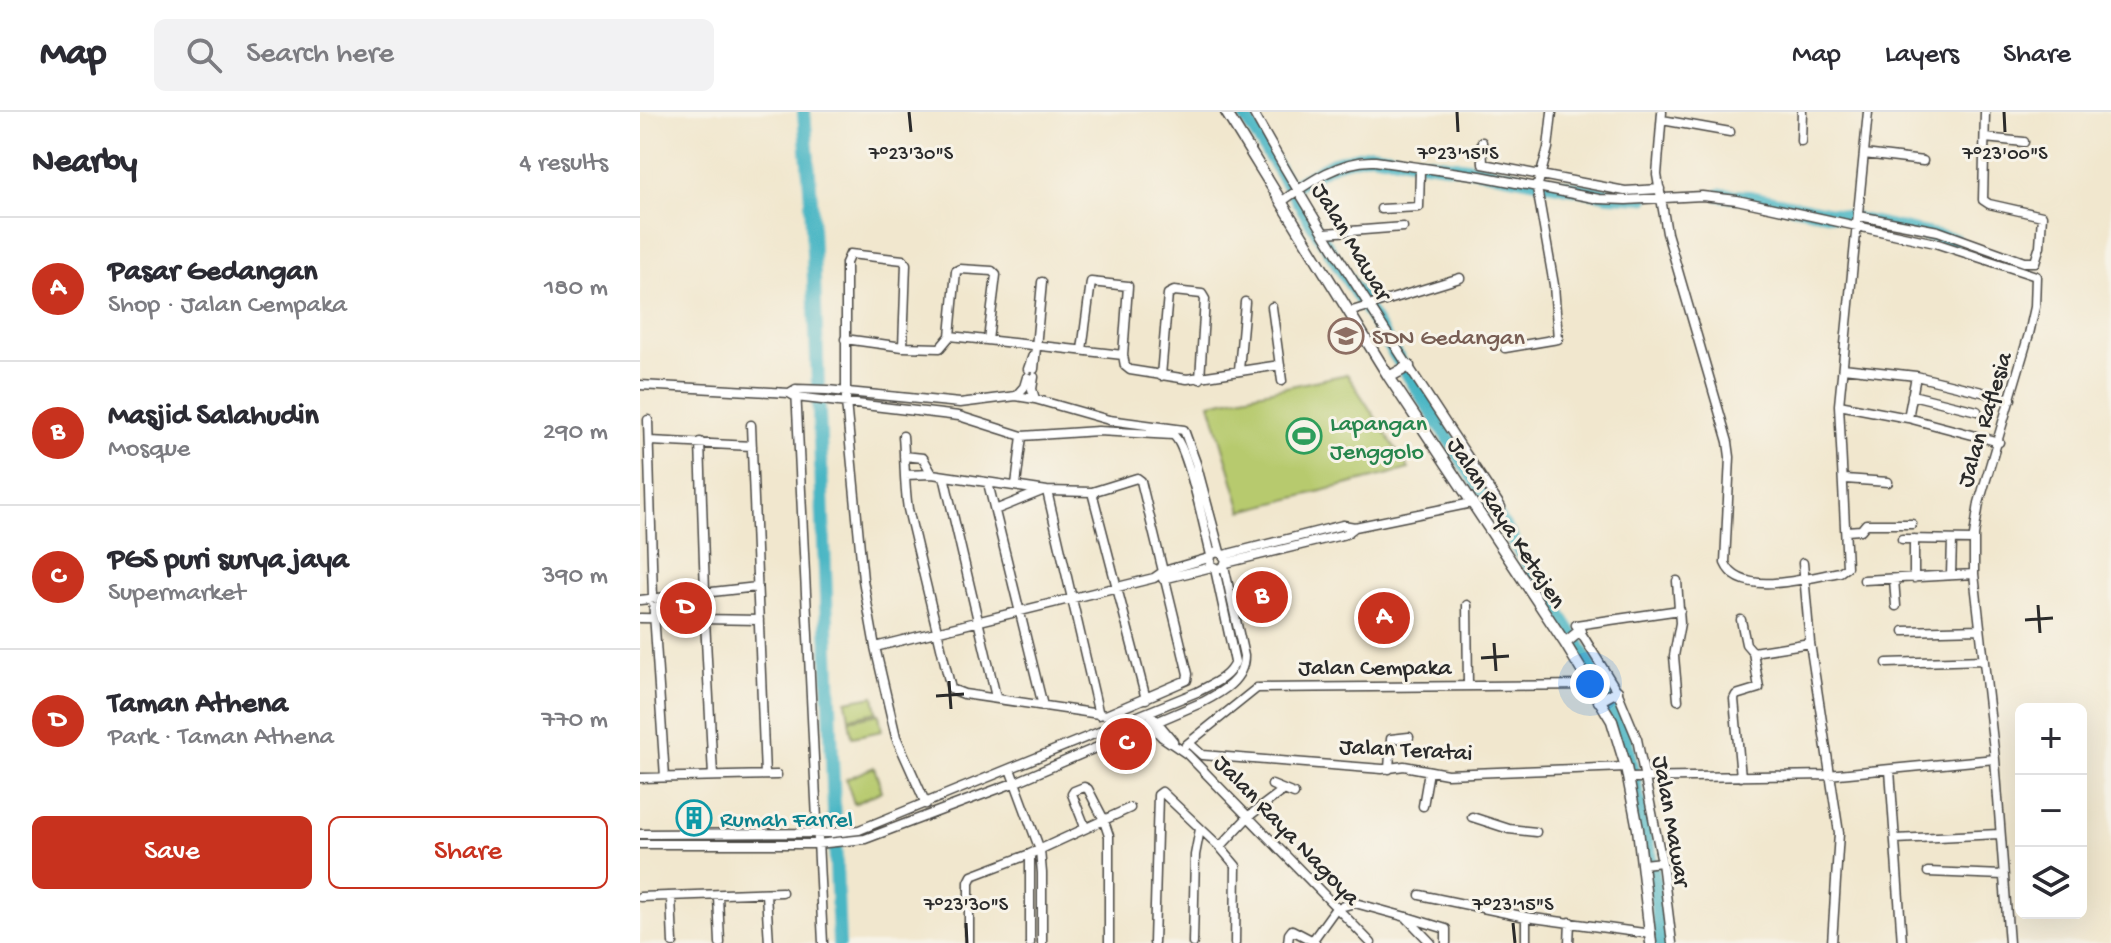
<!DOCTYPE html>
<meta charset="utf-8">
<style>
:root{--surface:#fff;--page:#f2f2f3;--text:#2b2b33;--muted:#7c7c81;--line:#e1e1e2;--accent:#c8321e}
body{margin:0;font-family:"Gochi Hand",sans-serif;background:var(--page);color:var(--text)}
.controls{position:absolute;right:24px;bottom:24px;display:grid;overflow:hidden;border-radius:12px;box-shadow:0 8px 32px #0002}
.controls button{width:72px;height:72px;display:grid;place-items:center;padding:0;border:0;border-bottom:2px solid var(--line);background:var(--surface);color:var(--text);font:40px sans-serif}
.you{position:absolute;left:950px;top:572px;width:28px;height:28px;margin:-20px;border:6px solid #fff;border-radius:50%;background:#1a73e8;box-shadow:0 0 0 12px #1a73e833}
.badge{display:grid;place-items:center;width:52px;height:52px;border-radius:50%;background:var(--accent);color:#fff;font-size:26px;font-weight:700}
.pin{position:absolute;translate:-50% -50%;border:4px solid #fff;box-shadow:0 2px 8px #0006}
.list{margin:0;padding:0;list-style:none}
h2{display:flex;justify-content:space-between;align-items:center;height:104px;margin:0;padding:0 32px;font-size:34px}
h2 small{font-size:26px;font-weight:400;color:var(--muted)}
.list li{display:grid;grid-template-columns:52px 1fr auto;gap:24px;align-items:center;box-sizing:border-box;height:144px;padding:0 32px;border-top:2px solid var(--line)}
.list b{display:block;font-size:30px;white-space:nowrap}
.list p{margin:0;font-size:26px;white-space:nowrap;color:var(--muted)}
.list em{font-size:26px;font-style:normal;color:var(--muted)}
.actions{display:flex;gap:16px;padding:24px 32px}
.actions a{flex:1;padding:18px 0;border:2px solid var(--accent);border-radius:12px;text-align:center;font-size:28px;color:var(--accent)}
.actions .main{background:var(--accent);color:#fff}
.icon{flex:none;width:44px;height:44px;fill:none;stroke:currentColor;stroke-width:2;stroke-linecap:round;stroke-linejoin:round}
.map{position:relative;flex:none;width:1471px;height:831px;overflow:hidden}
header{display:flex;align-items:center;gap:48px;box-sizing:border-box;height:112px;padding:0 40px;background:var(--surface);border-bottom:2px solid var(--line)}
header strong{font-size:38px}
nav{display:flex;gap:44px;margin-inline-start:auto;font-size:28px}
.search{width:560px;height:72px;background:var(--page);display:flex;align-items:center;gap:20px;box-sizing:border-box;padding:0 28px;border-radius:12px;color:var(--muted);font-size:30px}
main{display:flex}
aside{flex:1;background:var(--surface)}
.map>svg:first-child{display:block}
</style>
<header>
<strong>Map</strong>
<div class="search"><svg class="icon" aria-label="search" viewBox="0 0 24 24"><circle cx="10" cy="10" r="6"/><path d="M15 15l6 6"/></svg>Search here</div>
<nav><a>Map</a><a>Layers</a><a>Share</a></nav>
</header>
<main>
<aside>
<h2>Nearby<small>4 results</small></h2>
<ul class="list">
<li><span class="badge">A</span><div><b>Pasar Gedangan</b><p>Shop · Jalan Cempaka</p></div><em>180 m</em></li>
<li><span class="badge">B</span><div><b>Masjid Salahudin</b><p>Mosque</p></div><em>290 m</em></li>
<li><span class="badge">C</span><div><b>PGS puri surya jaya</b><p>Supermarket</p></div><em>390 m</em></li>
<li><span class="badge">D</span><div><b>Taman Athena</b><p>Park · Taman Athena</p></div><em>770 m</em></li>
</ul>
<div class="actions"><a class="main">Save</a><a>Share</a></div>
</aside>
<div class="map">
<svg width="1471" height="831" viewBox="0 0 1471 831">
<rect width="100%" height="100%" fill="#f7f3e8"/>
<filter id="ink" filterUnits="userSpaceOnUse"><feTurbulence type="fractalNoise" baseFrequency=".0125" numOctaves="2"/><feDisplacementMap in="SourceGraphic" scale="16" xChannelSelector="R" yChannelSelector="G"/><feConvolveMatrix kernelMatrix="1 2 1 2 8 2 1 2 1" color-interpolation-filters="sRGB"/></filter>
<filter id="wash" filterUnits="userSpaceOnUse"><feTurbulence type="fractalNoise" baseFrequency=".006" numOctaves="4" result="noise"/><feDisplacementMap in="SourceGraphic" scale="32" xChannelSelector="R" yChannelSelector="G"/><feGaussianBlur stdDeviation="1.8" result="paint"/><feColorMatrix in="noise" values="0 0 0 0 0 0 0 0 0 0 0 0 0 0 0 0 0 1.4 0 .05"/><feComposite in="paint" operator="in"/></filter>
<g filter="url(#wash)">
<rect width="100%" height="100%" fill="#f1e7ce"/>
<path fill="#b7ca6e" stroke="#717a4c" stroke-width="2" d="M707,262l62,95 -167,42 -32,-108z
M234,584l3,16 -28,6 -3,-17z
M239,602l3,17 -30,6 -3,-17z
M234,655l8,24 -28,13 -8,-25z"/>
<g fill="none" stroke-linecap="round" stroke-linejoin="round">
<path stroke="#49b6c4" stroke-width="14" d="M164,0l7,87 28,744
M602,0l337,533 46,90 28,136 8,72
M656,72l38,-21 36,-9 104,15 136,26 34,2
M1080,83l30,2 205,43"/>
</g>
</g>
<g filter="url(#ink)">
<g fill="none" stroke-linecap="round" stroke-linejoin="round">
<defs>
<path id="minor" d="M1022,0l-5,63 10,58 61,209 2,15 -5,106c15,36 85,14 115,9l7,-5 -8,-162 29,-293
M614,2c75,135 162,264 247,393
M1022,8l68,12
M1345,26l39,4
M1161,29l1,-29
M842,30l1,22 142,27 35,-2
M1224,42l59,7
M641,90c27,-19 60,-43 94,-41l105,15 119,23 27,1 76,-4 35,4 198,43 101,33 -1,31 -6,27 -50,169 -5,33v38l21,185 14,184
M741,97l38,-2 1,-38
M1219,104l79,15 86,31h11l5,-16 2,-30 -53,-12 -6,-4 2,-88
M685,121l78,-6
M632,195l10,74
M709,200l111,-34
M310,224l173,19
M205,227l58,8 37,1 10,-12 6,-65 4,-2 32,2 4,4 -8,65
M263,235l3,-83 -3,-4 -53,-6 -4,9v139l17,178 12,67 21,90 30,67
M865,236l53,-9 -4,-54 -17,-97 11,-40 4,-36
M442,238l9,-68 37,4 -5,69 2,11 5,4 57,9 93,-14
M1203,256l73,8
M388,257l5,-14
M394,257l8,-87
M599,258l6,-68
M521,264l7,-82 6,-3 28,3 3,5 -5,80
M394,265l-2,12 3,10
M0,273l149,8 7,4 163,19 63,20 76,-5 75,4c15,10 32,98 38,120l-1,10 8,4 6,-3 2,-6 -4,-6 -5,-2 -6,3
M156,277l27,554
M151,280l5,-3 31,1 133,13 56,-7 19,3 74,21 75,10 12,33 24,89
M1272,283l65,16
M376,284l8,-9 3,-10
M1199,293l69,13 91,24
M1268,306l8,-42 95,23
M8,308l5,178 12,179
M111,313l14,350
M263,324c2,24 1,48 5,73l43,180 13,5 142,21 81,-35 1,-6 -47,-193 -4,-3 -45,14 -45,-1 -115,-17 -27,1
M10,329l102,5
M60,330l5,150
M264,344l19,2 9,16
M304,364l52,221
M1205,367l43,3
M348,371l55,223
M376,373l6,-49
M407,379l52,224
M452,380l54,207
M355,398l47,-19
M1206,419l15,-1 5,-6h46
M1262,427l72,1
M1274,427v39
M584,443l119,-30 12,2 117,-24
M586,451l120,-29 9,-7
M1163,451l7,80 29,190 -7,110
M1311,463l1,-35
M523,467l49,-12
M1254,467l2,27
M1224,468l110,-6
M1037,469l3,42 -6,33 4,44
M0,488l117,-13
M827,493l1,81
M0,506l119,2
M65,508l8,156
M1264,519l76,-2
M235,535l279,-69 10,-7 45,-13
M1113,540l57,-9
M1247,551l97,-3
M617,576l333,-3
M509,600l24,29
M507,609l15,16 25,17 184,189
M549,631l13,12 180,14 22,-3 43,8 179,-7
M546,633l71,-57
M370,657l30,81 2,23v70
M749,657l2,-30 18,-2
M1250,658l12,173
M1101,665l-7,-78 2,-4 23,-7 -6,-36 -7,-8 -5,-24
M0,666l137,-3
M988,666l200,-3 167,-16
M632,673l22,9
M783,694l6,-35
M832,705l37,12 27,3
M445,715l-13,-33 2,-3 10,-4 4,2 15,29 6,18v107
M0,722l192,-1 27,-3 338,-138c15,-8 32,-14 38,-30l-20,-93
M1256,727l103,-5
M0,732h177l48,-5 151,-57 187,-80c19,-10 41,-22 41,-46l-20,-90
M580,735l29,-31 33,-25
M390,742v89
M1003,752l19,-2
M1288,760l75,3
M126,782l3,49
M780,783l106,22 125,17
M78,784l2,47
M0,785l142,-5
M31,785l2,46
M767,805l39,12v14
M673,828l23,-32 19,-5 51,14 25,26
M329,831v-61l3,-6 58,-22 100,-46
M514,831l4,-148 4,-3 58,55 16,19 -1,77
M553,831l2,-88 5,-26
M648,831l1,-9 3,-4 23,12
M886,831v-26
M929,831l1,-21
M1032,831l-10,-81 -25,-123 -20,-48 -41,-66 104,-15"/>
<path id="tertiary" d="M586,0l163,265 176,266 47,78 14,46 12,62 13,114
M749,265l20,-11
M925,531l15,-12
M959,589l18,-10"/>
</defs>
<use href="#minor" stroke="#494743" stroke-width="11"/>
<use href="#tertiary" stroke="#494743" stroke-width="13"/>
<use href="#minor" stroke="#fff" stroke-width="8"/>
<use href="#tertiary" stroke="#fff" stroke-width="10"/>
</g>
</g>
<path fill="none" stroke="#2b2b2b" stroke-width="3" d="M269,0l2,20M817,0l1,20M1364,0l1,20M1398,493l2,28M1385,508l28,-2M854,531l2,28M841,546l28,-2M309,569l2,28M296,584l28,-2M326,811l1,20M873,811l2,20"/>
<defs>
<symbol id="school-ring" viewBox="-11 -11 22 22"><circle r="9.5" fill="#f7f3e8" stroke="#8d6e63" stroke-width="1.5"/><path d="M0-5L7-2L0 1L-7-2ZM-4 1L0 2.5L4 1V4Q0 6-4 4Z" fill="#8d6e63"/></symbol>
<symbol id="stadium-ring" viewBox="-11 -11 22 22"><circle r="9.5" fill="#f7f3e8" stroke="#2e9e5b" stroke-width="1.5"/><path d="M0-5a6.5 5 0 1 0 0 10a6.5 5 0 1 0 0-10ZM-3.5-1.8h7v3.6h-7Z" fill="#2e9e5b"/></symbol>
<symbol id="building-ring" viewBox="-11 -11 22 22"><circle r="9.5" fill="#f7f3e8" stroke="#0f9aa8" stroke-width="1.5"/><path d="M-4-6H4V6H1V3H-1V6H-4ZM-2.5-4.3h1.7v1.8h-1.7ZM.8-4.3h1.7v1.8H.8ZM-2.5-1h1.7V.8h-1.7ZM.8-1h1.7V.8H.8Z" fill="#0f9aa8"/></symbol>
</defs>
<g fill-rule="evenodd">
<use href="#school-ring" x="686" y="204" width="40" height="40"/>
<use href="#stadium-ring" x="644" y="304" width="40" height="40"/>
<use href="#building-ring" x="34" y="686" width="40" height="40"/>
</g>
<g text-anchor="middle" stroke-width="6" stroke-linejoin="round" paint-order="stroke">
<g font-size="24" fill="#2b2b2b" stroke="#f7f3e8">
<text transform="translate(713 129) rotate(59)" y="8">Jalan Mawar</text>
<text transform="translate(1343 307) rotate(-73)" y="8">Jalan Raflesia</text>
<text transform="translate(868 410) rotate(57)" y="8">Jalan Raya Ketajen</text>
<text x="735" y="562">Jalan Cempaka</text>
<text transform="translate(766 636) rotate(3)" y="8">Jalan Teratai</text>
<text transform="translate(1033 709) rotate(80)" y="8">Jalan Mawar</text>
<text transform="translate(648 717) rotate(46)" y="8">Jalan Raya Nagoya</text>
</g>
<g font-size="24" fill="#785e54" stroke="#f7f3e8" text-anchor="start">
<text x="732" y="232">SDN Gedangan</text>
</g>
<g font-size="24" fill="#27864d" stroke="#f7f3e8" text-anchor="start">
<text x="690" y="318">Lapangan<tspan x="690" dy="28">Jenggolo</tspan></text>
</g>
<g font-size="24" fill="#0d838f" stroke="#f7f3e8" text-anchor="start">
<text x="80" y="714">Rumah Farrel</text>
</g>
</g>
<g font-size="20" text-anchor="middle" fill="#2b2b2b" stroke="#f7f3e8" stroke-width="6" stroke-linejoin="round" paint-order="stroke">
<text x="271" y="47">7°23'30"S</text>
<text x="818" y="47">7°23'15"S</text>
<text x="1365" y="47">7°23'00"S</text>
<text x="326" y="798">7°23'30"S</text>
<text x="873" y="798">7°23'15"S</text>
</g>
</svg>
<div class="controls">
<button>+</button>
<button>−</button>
<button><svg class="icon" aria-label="layers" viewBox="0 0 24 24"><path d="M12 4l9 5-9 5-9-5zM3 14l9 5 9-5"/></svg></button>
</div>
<div class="you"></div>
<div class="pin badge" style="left:744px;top:506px">A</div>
<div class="pin badge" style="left:622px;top:485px">B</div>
<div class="pin badge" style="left:486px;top:632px">C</div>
<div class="pin badge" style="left:46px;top:496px">D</div>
</div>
</main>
